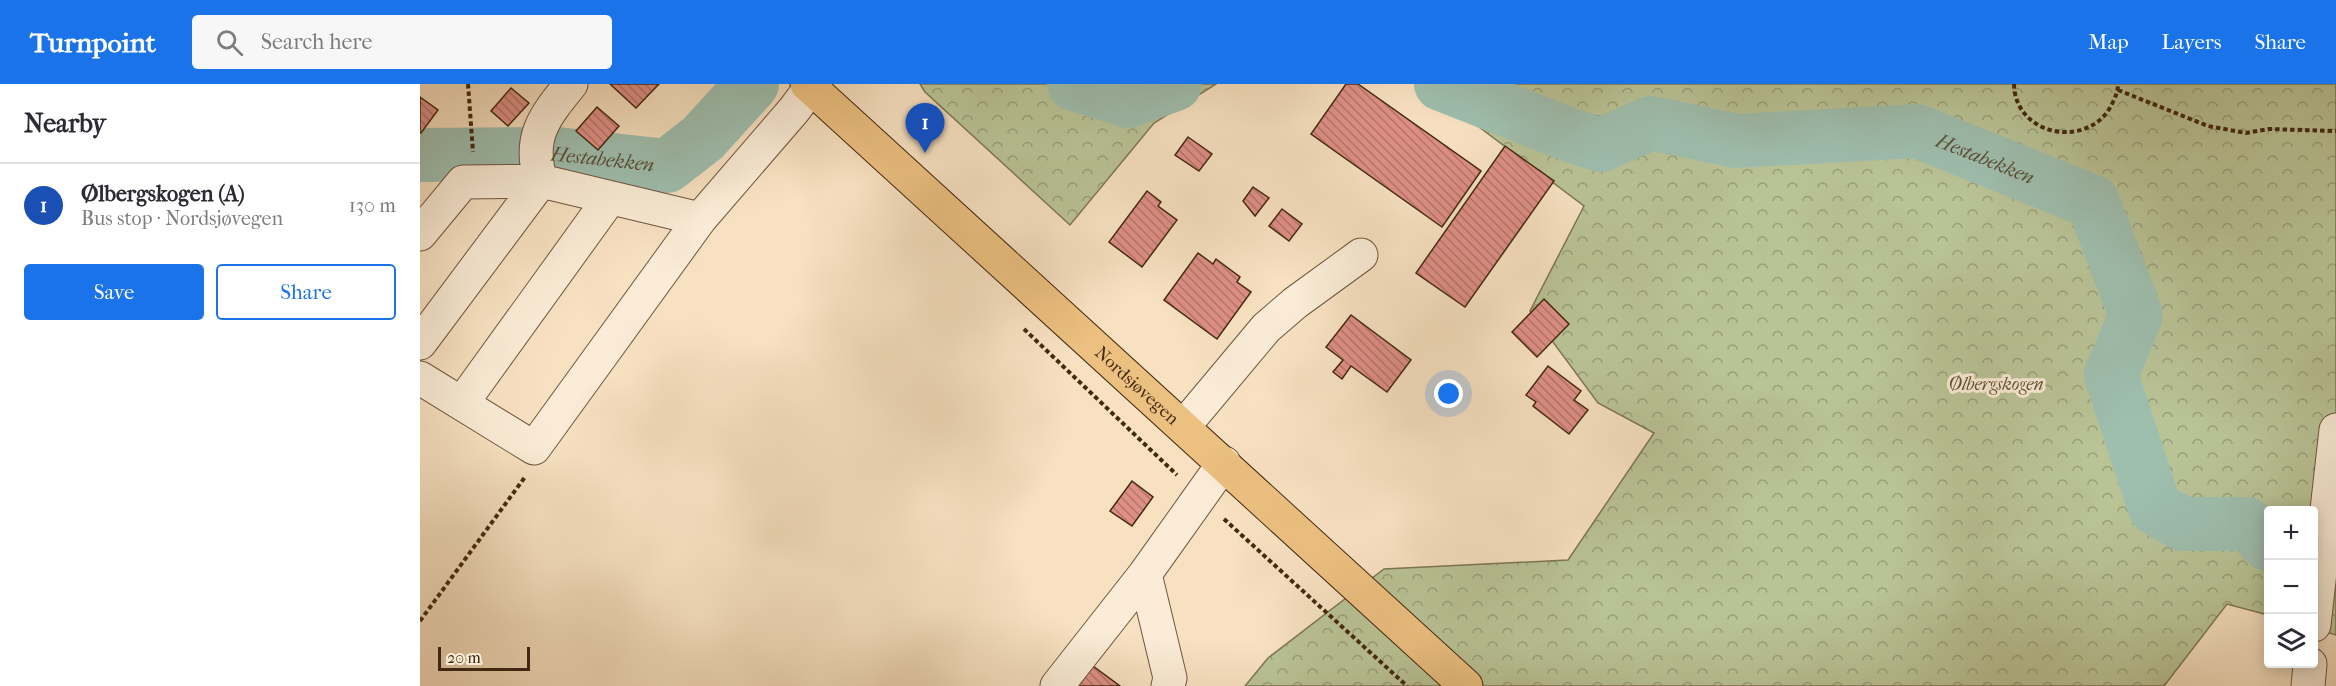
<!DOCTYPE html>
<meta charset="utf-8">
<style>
:root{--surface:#fff;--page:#f7f7f7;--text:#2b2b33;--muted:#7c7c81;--line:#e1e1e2;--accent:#1a73e8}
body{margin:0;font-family:"IM FELL French Canon",serif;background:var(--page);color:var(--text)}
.controls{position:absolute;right:18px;bottom:18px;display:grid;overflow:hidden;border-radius:6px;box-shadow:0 3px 15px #0003}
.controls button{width:54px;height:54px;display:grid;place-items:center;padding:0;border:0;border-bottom:2px solid var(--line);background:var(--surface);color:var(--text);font:30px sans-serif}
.scale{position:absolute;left:18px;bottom:15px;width:92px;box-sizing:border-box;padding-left:6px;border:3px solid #432811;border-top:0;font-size:16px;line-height:21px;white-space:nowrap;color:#432811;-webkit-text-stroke:4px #faecd7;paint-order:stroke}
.you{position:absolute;left:1029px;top:310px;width:21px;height:21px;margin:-15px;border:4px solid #fff;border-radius:50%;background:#1a73e8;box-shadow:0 0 0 9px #1a73e833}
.badge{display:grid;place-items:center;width:39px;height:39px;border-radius:50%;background:var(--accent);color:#fff;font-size:20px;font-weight:700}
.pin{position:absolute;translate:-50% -50px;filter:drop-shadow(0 2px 3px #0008)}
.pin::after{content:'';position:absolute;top:32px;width:21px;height:18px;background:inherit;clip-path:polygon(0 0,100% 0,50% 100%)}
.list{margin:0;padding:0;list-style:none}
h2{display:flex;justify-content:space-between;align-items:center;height:78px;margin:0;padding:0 24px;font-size:26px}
h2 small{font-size:20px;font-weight:400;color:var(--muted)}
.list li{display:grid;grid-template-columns:39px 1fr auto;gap:18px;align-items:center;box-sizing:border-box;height:84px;padding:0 24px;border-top:2px solid var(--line)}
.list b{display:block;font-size:22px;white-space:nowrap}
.list p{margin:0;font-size:20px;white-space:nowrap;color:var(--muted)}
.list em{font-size:20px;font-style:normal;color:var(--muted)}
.actions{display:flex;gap:12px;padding:18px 24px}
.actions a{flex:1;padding:14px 0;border:2px solid var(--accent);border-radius:6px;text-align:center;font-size:21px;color:var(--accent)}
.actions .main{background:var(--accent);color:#fff}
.icon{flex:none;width:33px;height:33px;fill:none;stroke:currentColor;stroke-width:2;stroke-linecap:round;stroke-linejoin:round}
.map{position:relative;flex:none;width:1916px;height:602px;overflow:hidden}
header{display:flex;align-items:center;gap:36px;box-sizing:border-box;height:84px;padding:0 30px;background:var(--accent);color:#fff}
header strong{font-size:28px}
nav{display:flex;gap:33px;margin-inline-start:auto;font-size:21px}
.search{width:420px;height:54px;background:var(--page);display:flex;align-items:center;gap:15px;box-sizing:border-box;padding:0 21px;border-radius:6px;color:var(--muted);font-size:22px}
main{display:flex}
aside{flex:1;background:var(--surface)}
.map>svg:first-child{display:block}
</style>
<header>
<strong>Turnpoint</strong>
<div class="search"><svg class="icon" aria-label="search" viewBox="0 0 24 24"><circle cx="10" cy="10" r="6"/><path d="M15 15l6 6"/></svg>Search here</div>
<nav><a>Map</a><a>Layers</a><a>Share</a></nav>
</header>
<main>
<aside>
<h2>Nearby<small></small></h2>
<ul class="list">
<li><span class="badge" style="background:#1a4fb4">1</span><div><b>Ølbergskogen (A)</b><p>Bus stop · Nordsjøvegen</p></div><em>130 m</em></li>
</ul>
<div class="actions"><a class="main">Save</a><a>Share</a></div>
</aside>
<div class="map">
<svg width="1916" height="602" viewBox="0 0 1916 602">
<defs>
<pattern id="forest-crowns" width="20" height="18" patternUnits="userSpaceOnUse" patternTransform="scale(1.5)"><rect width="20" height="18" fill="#b9c396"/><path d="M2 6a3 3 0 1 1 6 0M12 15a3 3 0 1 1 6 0" fill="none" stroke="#989e79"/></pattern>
<pattern id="building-back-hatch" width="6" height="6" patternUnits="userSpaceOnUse" patternTransform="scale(1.5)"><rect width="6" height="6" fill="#de8f86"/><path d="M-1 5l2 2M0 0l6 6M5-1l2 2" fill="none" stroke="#b6756c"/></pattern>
</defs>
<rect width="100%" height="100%" fill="#f7e1c1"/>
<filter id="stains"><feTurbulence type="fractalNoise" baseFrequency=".00333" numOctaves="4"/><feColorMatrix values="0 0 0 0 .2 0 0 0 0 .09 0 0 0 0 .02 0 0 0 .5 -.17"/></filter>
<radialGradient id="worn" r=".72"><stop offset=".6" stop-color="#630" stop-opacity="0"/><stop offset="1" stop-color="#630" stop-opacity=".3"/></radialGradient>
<path fill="url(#forest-crowns)" stroke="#7e7654" stroke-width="1.5" d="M500,0h296l-62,39 -84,102 -145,-133z
M1002,0h914v551l-22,-7v-118h-46v105l-41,-11 -63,82h-919l23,-28 116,-89 184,-9 86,-127 -56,-30 -68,-92 54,-105z"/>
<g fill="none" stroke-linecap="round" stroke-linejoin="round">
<g stroke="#9ebeae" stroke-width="54">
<path d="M654,0l54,17 47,-17"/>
<path id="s1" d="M1021,0l132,52 28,9 50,-22 85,18 181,-10 176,71 43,113 -25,60 44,133 28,16h64l21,20"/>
<path id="s2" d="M0,71l138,-1 109,12 36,-28 49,-54"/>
</g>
</g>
<path fill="url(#building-back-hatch)" stroke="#432811" stroke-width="1.5" d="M190,0h49l-23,24z
M926,0h12l123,87 -39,56 -131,-93z
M91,4l18,15 -21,23 -17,-15z
M0,13l18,13 -17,23h-1z
M177,23l22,19 -21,24 -22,-19z
M768,53l24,17 -13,17 -24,-16z
M1085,62l49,35 -89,126 -49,-34z
M833,103l16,11 -14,18 -12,-15z
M727,107l14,11 -3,4 19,14 -35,47 -33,-25z
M862,125l20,15 -13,17 -20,-15z
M778,169l15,11 3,-5 24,18 -3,5 14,10 -34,47 -53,-39z
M1124,215l25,25 -32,33 -25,-25z
M931,231l60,45 -24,32 -36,-26 -9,13 -9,-7 10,-12 -17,-13z
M1128,282l33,25 -7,9 14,10 -19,24 -36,-28 3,-4 -10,-7z
M712,397l21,16 -21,29 -22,-15z
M673,582l27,20h-42z"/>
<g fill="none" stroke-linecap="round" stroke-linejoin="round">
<defs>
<path id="minor" d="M0,150l43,-52 78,-1 159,38
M0,259l121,-162c-14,-43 3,-64 30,-97
M0,294l114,70 166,-229 94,-109 17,-23
M42,319l148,-205
M764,342l82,-98 29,-25 66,-48
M725,490l25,104 -2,8
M1894,541l22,-195
M637,602l88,-112 79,-111
M1888,602l2,-22"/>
<g id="major">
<path id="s3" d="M387,0l659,602"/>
</g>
</defs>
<use href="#minor" stroke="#70563d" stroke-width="35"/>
<use href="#major" stroke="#432811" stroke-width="35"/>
<path stroke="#432811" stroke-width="4" stroke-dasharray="4.5 3" stroke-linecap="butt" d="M48,0l5,68
M1594,0c1,54 78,66 99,18 3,-7 5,-11 5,-18
M1698,6l90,36 38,7 23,-4 67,2
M604,245l153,146
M804,435l183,167
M0,537l105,-144"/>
<use href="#minor" stroke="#faecd7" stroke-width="33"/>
<use href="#major" stroke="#ecc080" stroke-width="33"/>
</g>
<g text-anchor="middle" stroke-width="6" stroke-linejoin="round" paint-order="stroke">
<g font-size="18" fill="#432811" stroke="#faecd7">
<text dy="6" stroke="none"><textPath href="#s3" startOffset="447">Nordsjøvegen</textPath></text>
</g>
<g font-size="18" font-style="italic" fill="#604f32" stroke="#faecd7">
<text x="1576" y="306">Ølbergskogen</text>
</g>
<g font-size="20" font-style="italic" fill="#5a4e38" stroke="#faecd7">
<text dy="7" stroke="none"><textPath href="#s1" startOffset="568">Hestabekken</textPath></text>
<text dy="7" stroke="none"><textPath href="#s2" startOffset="183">Hestabekken</textPath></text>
</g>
</g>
<rect width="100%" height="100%" filter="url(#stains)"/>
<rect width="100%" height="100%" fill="url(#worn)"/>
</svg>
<div class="controls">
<button>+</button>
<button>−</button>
<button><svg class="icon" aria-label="layers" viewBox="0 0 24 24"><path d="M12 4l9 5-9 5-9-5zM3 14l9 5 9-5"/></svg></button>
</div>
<div class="scale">20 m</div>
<div class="you"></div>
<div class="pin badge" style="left:505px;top:69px;background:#1a4fb4">1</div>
</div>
</main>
